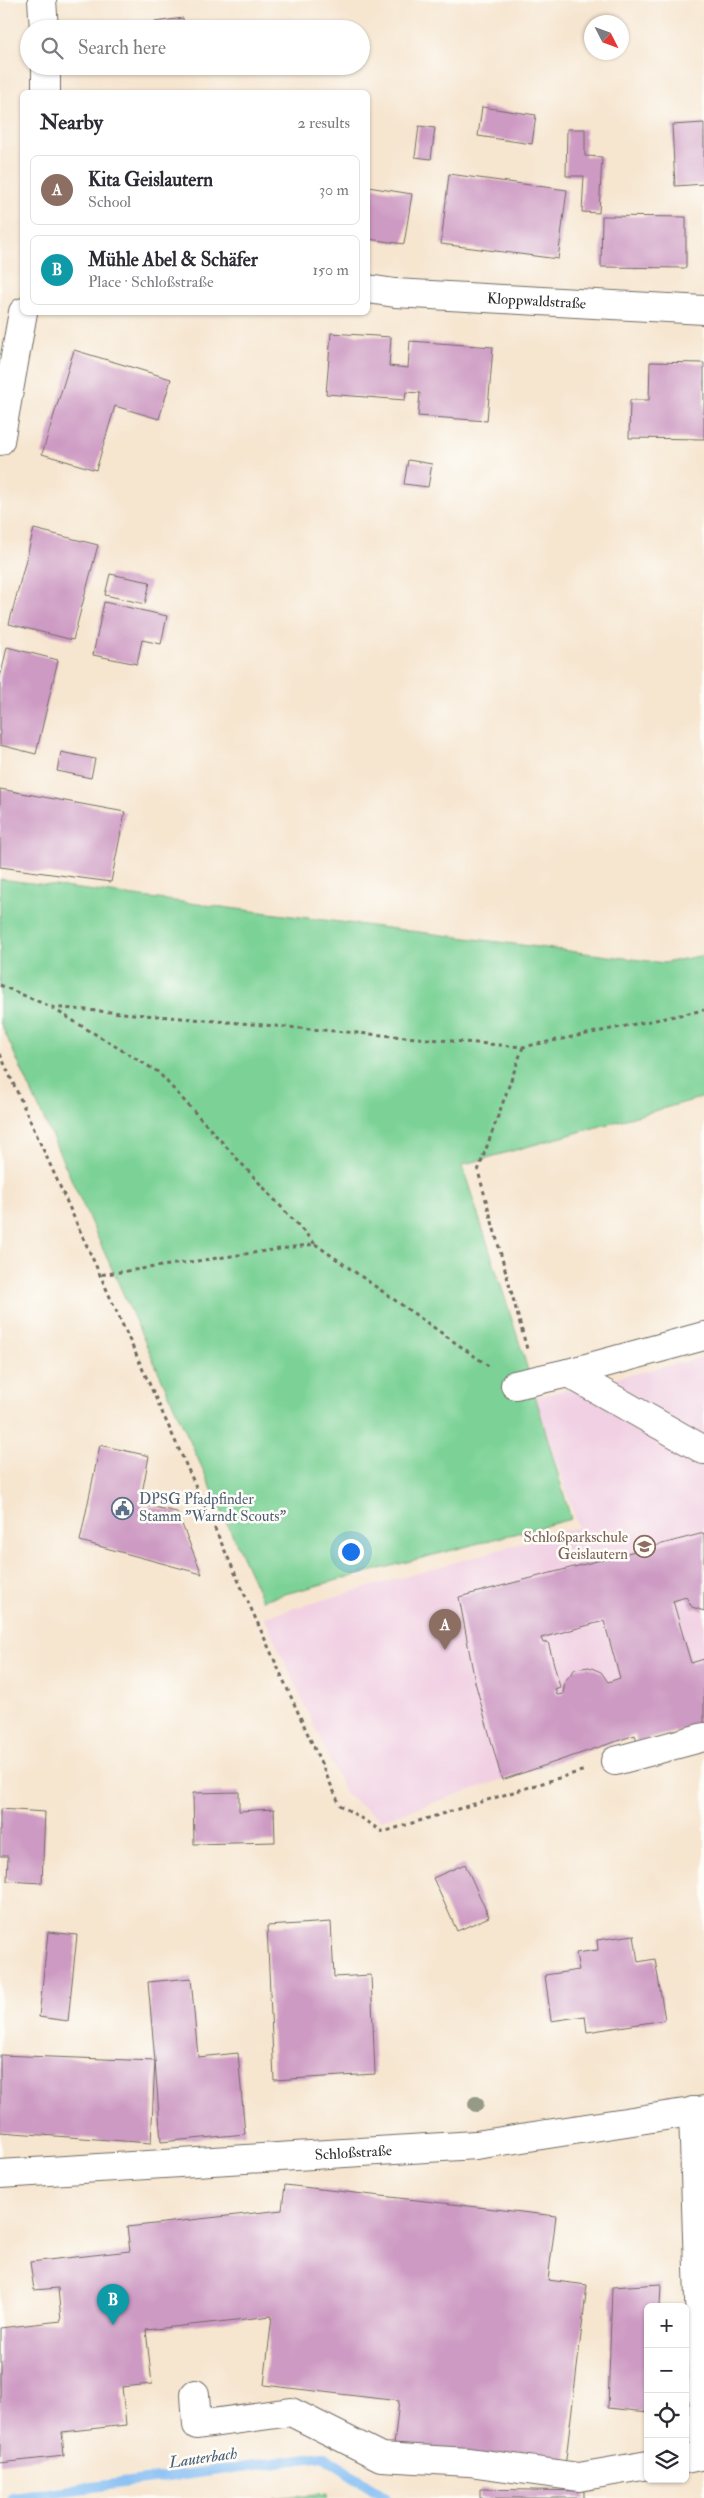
<!DOCTYPE html>
<meta charset="utf-8">
<style>
:root{--surface:#fff;--page:#f7f7f7;--text:#2b2b33;--muted:#7c7c81;--line:#e1e1e2;--accent:#ea580c}
body{margin:0;font-family:"IM FELL Double Pica",serif;background:var(--page);color:var(--text)}
.controls{position:absolute;right:15px;bottom:15px;display:grid;overflow:hidden;border-radius:8px;box-shadow:0 1px 4px #0004}
.controls button{width:45px;height:45px;display:grid;place-items:center;padding:0;border:0;border-bottom:1px solid var(--line);background:var(--surface);color:var(--text);font:25px sans-serif}
.compass{position:absolute;left:584px;top:15px;width:45px;height:45px;border-radius:50%;background:var(--surface);box-shadow:0 1px 4px #0004;rotate:132deg}
.you{position:absolute;left:350px;top:1551px;width:18px;height:18px;margin:-12px;border:4px solid #fff;border-radius:50%;background:#1a73e8;box-shadow:0 0 0 8px #1a73e833}
.badge{display:grid;place-items:center;width:32px;height:32px;border-radius:50%;background:var(--accent);color:#fff;font-size:16px;font-weight:700}
.pin{position:absolute;translate:-50% -41px;filter:drop-shadow(0 1px 2px #0008)}
.pin::after{content:'';position:absolute;top:26px;width:18px;height:15px;background:inherit;clip-path:polygon(0 0,100% 0,50% 100%)}
.list{margin:0;padding:0;list-style:none}
h2{display:flex;justify-content:space-between;align-items:center;height:65px;margin:0;padding:0 20px;font-size:21px}
h2 small{font-size:16px;font-weight:400;color:var(--muted)}
.list li{display:grid;grid-template-columns:32px 1fr auto;gap:15px;align-items:center;box-sizing:border-box;height:70px;margin:0 10px 10px;padding:0 10px;border:1px solid var(--line);border-radius:8px}
.list b{display:block;font-size:19px;white-space:nowrap}
.list p{margin:0;font-size:16px;white-space:nowrap;color:var(--muted)}
.list em{font-size:16px;font-style:normal;color:var(--muted)}
.icon{flex:none;width:28px;height:28px;fill:none;stroke:currentColor;stroke-width:2;stroke-linecap:round;stroke-linejoin:round}
.map{position:relative;flex:none;width:704px;height:2498px;overflow:hidden}
.search{position:absolute;background:var(--surface);box-shadow:0 1px 4px #0004;left:20px;top:20px;width:350px;height:55px;display:flex;align-items:center;gap:12px;box-sizing:border-box;padding:0 18px;border-radius:28px;color:var(--muted);font-size:19px}
.panel{position:absolute;background:var(--surface);box-shadow:0 1px 4px #0004;left:20px;top:90px;width:350px;height:225px;border-radius:8px}
.map>svg:first-child{display:block}
</style>
<div class="map">
<svg width="704" height="2498" viewBox="0 0 704 2498">
<rect width="100%" height="100%" fill="#fdfcf7"/>
<filter id="ink" filterUnits="userSpaceOnUse"><feTurbulence type="fractalNoise" baseFrequency=".02" numOctaves="2"/><feDisplacementMap in="SourceGraphic" scale="10" xChannelSelector="R" yChannelSelector="G"/><feConvolveMatrix kernelMatrix="1 2 1 2 8 2 1 2 1" color-interpolation-filters="sRGB"/></filter>
<filter id="wash" filterUnits="userSpaceOnUse"><feTurbulence type="fractalNoise" baseFrequency=".0096" numOctaves="4" result="noise"/><feDisplacementMap in="SourceGraphic" scale="20" xChannelSelector="R" yChannelSelector="G"/><feGaussianBlur stdDeviation="1.12" result="paint"/><feColorMatrix in="noise" values="0 0 0 0 0 0 0 0 0 0 0 0 0 0 0 0 0 1.4 0 .05"/><feComposite in="paint" operator="in"/></filter>
<g filter="url(#wash)">
<rect width="100%" height="100%" fill="#f6e5cf"/>
<path fill="#f1d0e3" d="M704,1357v367l-69,11 -254,85 -35,-25 -82,-178 314,-90 -42,-130z"/>
<path fill="#7cd296" stroke="#547e60" d="M0,879l664,84 40,-8v142l-242,68 62,192 47,162 -309,81 -262,-578z
M327,2493v5h-54z"/>
<g fill="none" stroke-linecap="round" stroke-linejoin="round">
<path stroke="#81bcf3" stroke-width="10" d="M12,2498l311,-42 63,42"/>
</g>
<g id="blocks">
<path fill="#cd9ac3" fill-rule="evenodd" d="M183,18l1,11h-72v-1z
M482,107l54,8 -4,29 -54,-8z
M704,123v61l-29,2 -3,-61z
M419,126l16,2 -4,31 -16,-2z
M567,129h18v27l17,1 -3,56 -17,-1 2,-36h-18z
M449,174l118,16 -9,69 -117,-15z
M368,187l44,7 -8,50 -36,-5z
M602,216l84,1v51l-85,-1z
M331,333l60,4 -2,29 19,2 2,-27 83,6 -6,74 -69,-5 2,-23 -14,-1 -1,8 -79,-6z
M74,350l97,29 -12,40 -44,-13 -19,64 -54,-16z
M650,362l54,1v76l-75,-1 1,-38h19z
M408,460l24,4 -4,23 -24,-3z
M34,529l64,16 -25,95 -64,-16z
M110,574l40,8 -5,22 -40,-9z
M104,602l63,14 -6,28 -19,-4 -5,24 -44,-9z
M7,647l51,13 -22,94 -36,-9v-66z
M61,752l34,7 -4,19 -34,-7z
M0,789l125,23 -14,70 -111,-15z
M100,1445l49,11 -9,48 37,8 25,62 -122,-33z
M704,1533v78l-12,-4 -6,-10 -13,4 18,62 13,-4v65l-67,18 -2,-7 -133,45 -27,-98 -16,-85zM604,1621l16,57 -12,4 -7,-10 -12,-5 -14,2 -10,12 -2,13 -6,1 -2,-6 5,-2 -12,-45 -5,1 -2,-5z
M239,1792v19l35,-2 1,33 -81,2 -1,-51z
M0,1809l45,3 -3,71 -35,-2 1,-25h-8z
M465,1864l24,53 -32,14 -24,-53z
M331,1922l3,55 37,-2 4,99 -101,6 -7,-154z
M48,1932l29,3 -9,86 -29,-4z
M634,1935l4,27 17,-3 10,61 -78,12 -2,-16 -34,5 -6,-46 34,-5 -3,-17 22,-3 -1,-10z
M191,1978l7,79 40,-4 7,81 -84,8 -6,-81 -4,82 -151,-11v-77l155,6 -7,-79z
M285,2185l271,31 -8,64 39,5 -22,182 -171,-21 5,-45 -135,-16 8,-69 -126,14 6,54 -30,3 4,38 -64,7 2,24 -64,7v-135l61,-7 -3,-33 -24,2 -4,-28 100,-11 -3,-24 155,-17z
M661,2284l-1,23h-12v105l-40,-4 4,-121z
M480,2489l104,2v7h-104z"/>
</g>
</g>
<g filter="url(#ink)">
<use href="#blocks" fill-opacity="0" stroke="#726c64" stroke-width="1"/>
<g fill="none" stroke-linecap="round" stroke-linejoin="round">
<defs>
<g id="minor">
<path id="s1" d="M368,289l27,4 309,17"/>
<path d="M568,1373l136,77"/>
<path d="M515,1385l53,-12 136,-37"/>
<path d="M615,1761l89,-24"/>
<path id="s2" d="M0,2174l476,-29 228,-35"/>
<path d="M195,2394l2,31 94,-13 90,45 88,5 110,15 69,-12"/>
<path d="M685,2459l19,-4 -11,-344"/>
</g>
<path id="major" d="M42,0l2,29
M46,66v26
M0,441l23,-129"/>
</defs>
<use href="#minor" stroke="#726c64" stroke-width="30"/>
<use href="#major" stroke="#726c64" stroke-width="30"/>
<path stroke="#726c64" stroke-width="3" stroke-dasharray="4 4" stroke-linecap="butt" d="M0,985l51,22 472,40 181,-37
M52,1008l106,64 157,172 -216,31
M523,1047l-45,124 49,178
M0,1054l340,751 43,27 202,-62
M315,1244l175,123"/>
<use href="#minor" stroke="#fff" stroke-width="28"/>
<use href="#major" stroke="#fff" stroke-width="28"/>
</g>
<circle fill="#949a86" cx="476" cy="2104" r="8"/>
</g>
<defs>
<symbol id="civic-ring" viewBox="-11 -11 22 22"><circle r="9.5" fill="#fdfcf7" stroke="#5c6f8a" stroke-width="1.5"/><path d="M-.6-6.5H3V-4.5H.6V-3L4-1V1h2V6H-6V1h2V-1L-.6-3ZM-1.2 2.5V6h2.4V2.5Z" fill="#5c6f8a"/></symbol>
<symbol id="school-ring" viewBox="-11 -11 22 22"><circle r="9.5" fill="#fdfcf7" stroke="#8d6e63" stroke-width="1.5"/><path d="M0-5L7-2L0 1L-7-2ZM-4 1L0 2.5L4 1V4Q0 6-4 4Z" fill="#8d6e63"/></symbol>
</defs>
<g fill-rule="evenodd">
<use href="#civic-ring" x="110" y="1496" width="25" height="25"/>
<use href="#school-ring" x="632" y="1534" width="25" height="25"/>
</g>
<g text-anchor="middle" stroke-width="5" stroke-linejoin="round" paint-order="stroke">
<g font-size="15" fill="#2b2b2b" stroke="#fdfcf7">
<text dy="5" stroke="none"><textPath href="#s1" startOffset="169">Kloppwaldstraße</textPath></text>
<text dy="5" stroke="none"><textPath href="#s2" startOffset="354">Schloßstraße</textPath></text>
</g>
<g font-size="15" fill="#4e5e75" stroke="#fdfcf7" text-anchor="start">
<text x="139" y="1504">DPSG Pfadpfinder<tspan x="139" dy="17">Stamm "Warndt Scouts"</tspan></text>
</g>
<g font-size="15" fill="#785e54" stroke="#fdfcf7" text-anchor="end">
<text x="628" y="1542">Schloßparkschule<tspan x="628" dy="17">Geislautern</tspan></text>
</g>
<g font-size="16" font-style="italic" fill="#495e71" stroke="#fdfcf7">
<text transform="translate(203 2457) rotate(-8)" y="6">Lauterbach</text>
</g>
</g>
</svg>
<div class="controls">
<button>+</button>
<button>−</button>
<button><svg class="icon" aria-label="locate" viewBox="0 0 24 24"><circle cx="12" cy="12" r="6"/><path d="M12 2v4M12 18v4M2 12h4M18 12h4"/></svg></button>
<button><svg class="icon" aria-label="layers" viewBox="0 0 24 24"><path d="M12 4l9 5-9 5-9-5zM3 14l9 5 9-5"/></svg></button>
</div>
<svg class="compass" viewBox="-18 -18 36 36"><path d="M0-13l5 13h-10z" fill="#e53935"/><path d="M0 13l5-13h-10z" fill="#7c7c81"/></svg>
<div class="you"></div>
<div class="pin badge" style="left:445px;top:1650px;background:#8d6e63">A</div>
<div class="pin badge" style="left:113px;top:2325px;background:#0f9aa8">B</div>
<div class="search"><svg class="icon" aria-label="search" viewBox="0 0 24 24"><circle cx="10" cy="10" r="6"/><path d="M15 15l6 6"/></svg>Search here</div>
<section class="panel">
<h2>Nearby<small>2 results</small></h2>
<ul class="list">
<li><span class="badge" style="background:#8d6e63">A</span><div><b>Kita Geislautern</b><p>School</p></div><em>30 m</em></li>
<li><span class="badge" style="background:#0f9aa8">B</span><div><b>Mühle Abel &amp; Schäfer</b><p>Place · Schloßstraße</p></div><em>150 m</em></li>
</ul>
</section>
</div>
